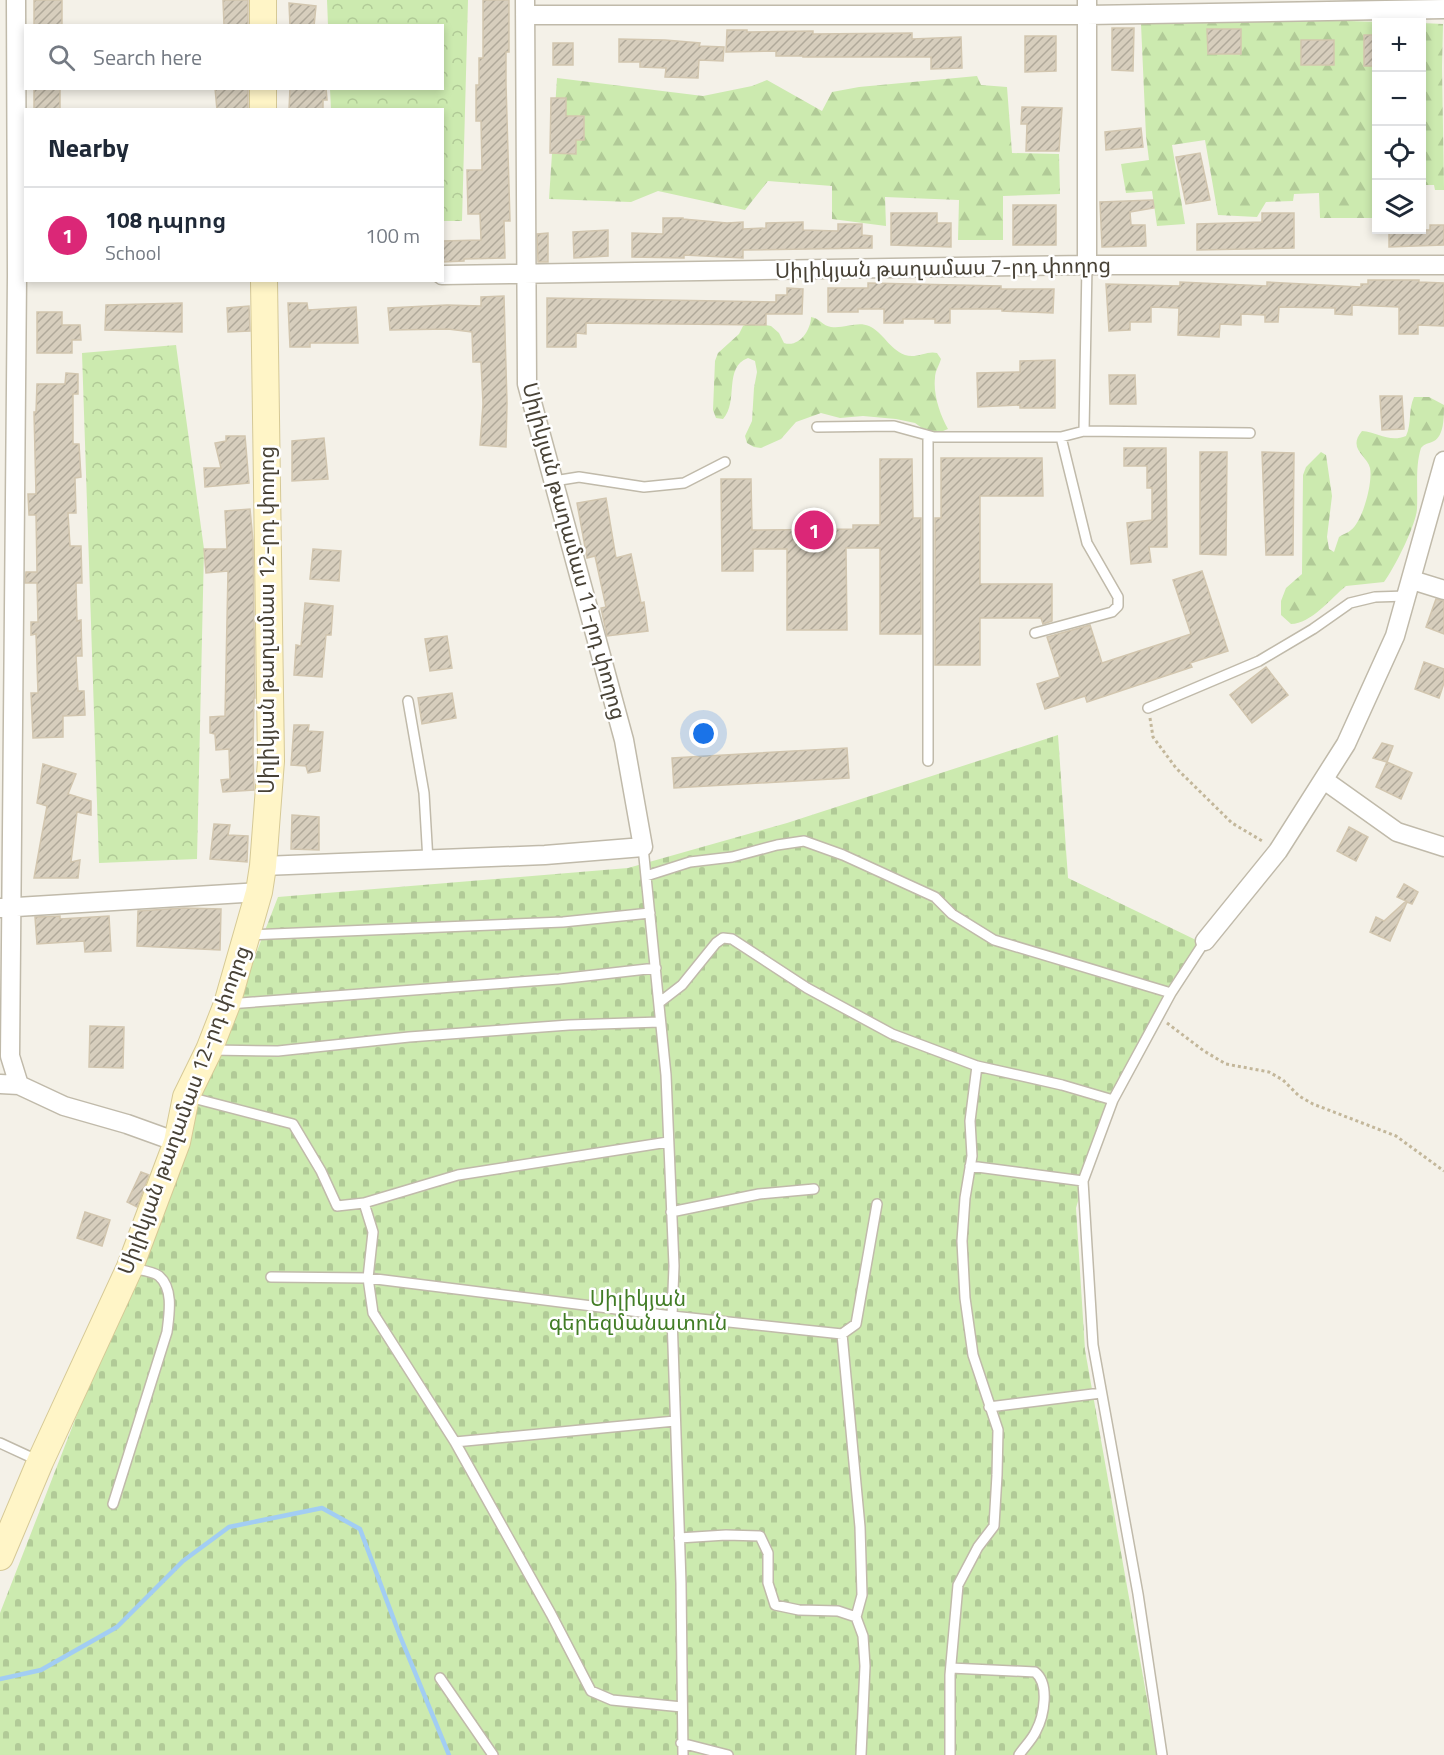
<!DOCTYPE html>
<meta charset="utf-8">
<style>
:root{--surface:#fff;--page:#f6f6f7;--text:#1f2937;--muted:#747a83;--line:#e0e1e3;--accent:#db2777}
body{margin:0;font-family:"Titillium Web","Noto Sans Armenian",sans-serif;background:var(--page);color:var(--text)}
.controls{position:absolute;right:18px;top:18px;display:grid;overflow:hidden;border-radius:0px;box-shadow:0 3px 9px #0003}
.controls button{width:54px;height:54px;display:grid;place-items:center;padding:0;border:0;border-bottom:2px solid var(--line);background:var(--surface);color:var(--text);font:30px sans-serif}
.you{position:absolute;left:704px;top:734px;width:21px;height:21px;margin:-15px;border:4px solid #fff;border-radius:50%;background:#1a73e8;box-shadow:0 0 0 9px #1a73e833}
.badge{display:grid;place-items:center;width:39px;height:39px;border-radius:50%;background:var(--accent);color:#fff;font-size:20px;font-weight:700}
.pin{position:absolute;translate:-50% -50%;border:3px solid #fff;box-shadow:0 2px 6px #0006}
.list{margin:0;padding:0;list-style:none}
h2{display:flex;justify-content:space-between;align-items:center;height:78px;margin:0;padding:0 24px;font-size:26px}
h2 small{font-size:20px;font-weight:400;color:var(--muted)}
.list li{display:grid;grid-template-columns:39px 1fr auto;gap:18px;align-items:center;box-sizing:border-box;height:96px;padding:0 24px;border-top:2px solid var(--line)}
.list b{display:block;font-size:22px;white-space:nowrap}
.list p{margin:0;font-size:20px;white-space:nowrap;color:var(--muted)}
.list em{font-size:20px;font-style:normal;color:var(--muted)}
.icon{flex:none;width:33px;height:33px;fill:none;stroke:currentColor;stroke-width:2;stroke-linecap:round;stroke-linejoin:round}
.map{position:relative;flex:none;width:1444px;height:1755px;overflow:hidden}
.search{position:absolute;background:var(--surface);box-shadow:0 3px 9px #0003;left:24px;top:24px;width:420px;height:66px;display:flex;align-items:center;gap:15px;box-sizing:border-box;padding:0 21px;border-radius:0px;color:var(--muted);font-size:22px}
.panel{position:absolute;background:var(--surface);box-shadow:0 3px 9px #0003;left:24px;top:108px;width:420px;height:174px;border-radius:0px}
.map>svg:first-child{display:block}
</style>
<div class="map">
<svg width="1444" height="1755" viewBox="0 0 1444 1755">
<defs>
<pattern id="forest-firs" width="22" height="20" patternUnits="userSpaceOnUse" patternTransform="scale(1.5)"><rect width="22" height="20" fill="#cceaaf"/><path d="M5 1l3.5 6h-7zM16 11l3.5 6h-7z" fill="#b1ca97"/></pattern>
<pattern id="cemetery-stones" width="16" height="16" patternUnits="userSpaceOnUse" patternTransform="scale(1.5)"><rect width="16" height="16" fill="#cceaaf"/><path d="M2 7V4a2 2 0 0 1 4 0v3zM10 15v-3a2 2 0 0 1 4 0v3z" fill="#b1ca97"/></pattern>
<pattern id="park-crowns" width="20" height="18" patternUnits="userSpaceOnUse" patternTransform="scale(1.5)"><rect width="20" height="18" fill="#cceaaf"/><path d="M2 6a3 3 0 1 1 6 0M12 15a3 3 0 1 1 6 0" fill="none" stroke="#b1ca97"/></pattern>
<pattern id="building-hatch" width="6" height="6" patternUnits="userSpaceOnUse" patternTransform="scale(1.5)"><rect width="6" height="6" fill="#d7cebd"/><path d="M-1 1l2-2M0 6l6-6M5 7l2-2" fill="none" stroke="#b0a99a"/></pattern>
</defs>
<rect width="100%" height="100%" fill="#f4f1e8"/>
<path fill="url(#forest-firs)" d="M1211,19h73l96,3h-4v196h-56l-1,-25 -25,1 -1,7 -27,1 -9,15 -39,-2 -13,-75 -33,5 13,79 -28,2 -5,-35 -26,2 -5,-29 28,-4 -3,-24 -5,-112z
M1422,23l21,1 -1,43 2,123h-9l-1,-5h-12z
M977,76l4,9 26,2 5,66 47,1 1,40 -57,2v44h-45l1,-40 -74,-3 1,29 -54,-7v-33l-64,-5 -23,29 -87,-19 -27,11 -82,-3 8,-121 146,18 49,-10 15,-6 55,31 10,-19 27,-5z
M811,317c8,1 12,9 20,10 13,2 26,-6 38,-1 14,6 20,23 36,29 12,4 22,-5 32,-2l4,6c-2,7 -6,12 -6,19 -2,16 5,37 13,51l-5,2h-11l-10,-3 -7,-5 -19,-4 -33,-3 -23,2 -19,-5 -25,9 -15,17 -20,9 -7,-1 -7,-4 -2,-7 7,-15 2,-33 3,-16 -2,-11 -7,-3c-25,9 -9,44 -25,61l-7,-1 -3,-8 2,-49 3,-8 21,-19 4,-8 7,-4 21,4 8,7 5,10c15,5 27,-13 27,-26z
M1414,397h15l15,8c0,12 0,31 -10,36 -6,3 -9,2 -13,7 -6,19 -3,41 -4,61 -1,16 -23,60 -33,73l-38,4c-15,12 -35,38 -55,38l-10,-9v-14l5,-13 16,-14 1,-99 3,-8 15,-15 5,3 6,41 -5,41 2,12 5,3 5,-15c4,-3 9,-4 12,-7 12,-9 22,-48 19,-62 -3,-13 -23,-19 -8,-37 16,1 27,12 44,5 6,-13 2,-26 8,-39z"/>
<path fill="url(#cemetery-stones)" d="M1058,735l10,143 130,63 -91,162 -31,105 9,142 72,405h-1157v-142l278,-716 350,-29 159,-45z"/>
<path fill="url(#park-crowns)" d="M327,0h141l-6,221h-19l-1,-111 -111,-1 -1,-20 112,-1v-62l-114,-1z
M176,345l28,204 -7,310 -98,4 -17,-510z"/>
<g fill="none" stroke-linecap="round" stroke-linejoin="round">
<path stroke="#a2cdf3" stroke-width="4.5" d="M0,1679l41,-9 76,-43 66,-66 46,-34 93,-19 38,21 40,107 49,119"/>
</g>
<path fill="url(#building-hatch)" stroke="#d2c6af" stroke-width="1.5" d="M34,0h28v26h-28z
M223,0h25v26h-24z
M483,0h26v52h-3v32l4,137h-6l1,37 -41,1v2l-22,1v-21l39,-1 -1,-26h-12l-1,-44h15l-1,-49h-5v-36h3v-27h4z
M289,3l27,3 -2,20h-24z
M1112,28h22l-1,43 -21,-1z
M1207,29h34v25h-33z
M727,30h20v2l66,-1v3l99,-1v6l49,-2 1,31 -31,1v-12h-128v-1h-27v-5l-50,1z
M1364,35h13v31h-13z
M1025,36h31v35l-31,1z
M619,39l46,1 35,3 -1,3 25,1 -1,14 -24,-1 -1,18 -33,-1 1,-9 -26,-1v-5h-21z
M1301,40h33v25h-33z
M553,43h20v22h-20z
M34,88h26v22h-26z
M215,88h33v22h-31z
M290,88h36l1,12h-4v10h-34z
M551,98h15v18h18v24h-8v14l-26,-1z
M1022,107l40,1 -3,43h-33l1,-27h-6z
M1141,128l2,19 -37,3 -1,-18z
M1200,153l10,47 -24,4 -10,-47z
M1153,200l1,8 -24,4 1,13h14l1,21 -44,1 -2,-45z
M1013,205h43v40h-43z
M891,213h46v10h14v24l-60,-2z
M1262,213h32v35l-97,2v-26l65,-2z
M663,218h20v1l44,4 16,-1v7l23,-1v-5l37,-1v8l35,1v-7h24v11l10,1v12l-129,2v8l-59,-3v3l-52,-1v-24l31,1z
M1430,225h14v20l-55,2v-17h41z
M608,230v26l-34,2 -1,-26z
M548,233v29h-10l-1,-28z
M1368,280h51v2l25,1v43l-26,-1v9h-19v-27l-47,-2v10l-17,-1v-6l-56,-1 -1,15h-13v-7l-24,-1v11l-21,-1 -1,13 -41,-2 1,-27 -28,-1v15h-21v8l-21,1 -3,-47 74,2v-4l87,4v-4l94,5v-3h7z
M868,283l133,3v3h53l-1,24 -51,-2v-2h-52v14h-15v-4h-32v4h-19v-14h-26v3h-30v-24h40z
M787,288l16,1 -1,25h-36v11l-180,-2v11l-10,-1v14h-29v-49l229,4v-7h11z
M504,296l3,107 -1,44 -26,-2 3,-41 -2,-42h-8l-1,-30 -24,-3 -58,1 -2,-22 59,-3 34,1v-9z
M182,303v29l-77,-2 1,-25z
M288,303h19l1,7 48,-3 2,36h-48v4h-20z
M249,306l1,25 -22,1 -1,-24z
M37,312h25v13h18l1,15h-9v13h-35z
M1055,360v48h-35v-3l-42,2 -1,-34 43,-1v-11z
M66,373l12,1v20h-5v50h6l2,33 -6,1 1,35h-8l2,33h11l1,37h-6l1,38 4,-1 1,36h-6l2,35h6l1,24 -22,1v21l-30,1 -2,-45h7l-2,-59 -5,1v-13h7l-1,-39h-12l1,-11h11l-1,-57h-7l-1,-21h8l-2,-82h2l1,-28h28z
M1109,375h26l1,29h-26z
M1380,396h22l2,33 -22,1z
M226,436h19l4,47 -44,4 -1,-19h17l-6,-25 11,-2z
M324,438l4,41 -36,2v-40z
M1124,448h42l1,99h-18l2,15 -20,2 -4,-41 25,-3v-32h-5v-22h-23z
M1200,452h27l-1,103 -26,-1z
M1262,452l32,1 -1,102h-27z
M941,458h101l1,38h-63v88h72v37l-9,3 -2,-6h-61v47h-45v-147h6z
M880,459h32l1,59h8v116h-41v-86h-34l1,82h-60v-81h-34v22h-31l-1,-92h30l1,51 101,-1v-4h27z
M606,498l10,60 15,-4 10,49 3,-1 4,29 -41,5 -6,-28 5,-1 -11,-51 -8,2 -10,-55z
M250,509l3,32 2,157h-1l-1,54 1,38 -31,2 -2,-12 9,-1 -1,-30 -13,1 -1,-16 -5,-1v-16l15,-1 3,-145 -22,2 -2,-24h23l-2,-38z
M313,549l28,2 -2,30 -29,-2z
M1202,571l26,80 -38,12 2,4 -105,35 -2,-6 -40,13 -8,-25 23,-7 -13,-40 43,-12 12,38 89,-29 -18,-54z
M1436,599l8,2v33l-18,-7z
M305,603l28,3 -2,29h-5l-4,42 -28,-2 2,-30 5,1z
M447,636l5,32 -22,3 -5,-32z
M1424,662l20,7v14l-5,15 -24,-9z
M1266,667l22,28 -36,28 -22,-28z
M452,693l4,25 -34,6 -4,-26z
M294,725h15l-1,6 15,1 -3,39 -12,2 -2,-7 -15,-1z
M1382,743l11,3 -6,16 -14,-4z
M847,748l2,30 -175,10 -2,-30z
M1387,762l25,11 -11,26 -25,-12z
M43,764l33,10 -8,20 23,7v14l-14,-3 -6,50 9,-2 -2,18h-44l13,-72 -10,-3z
M292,815l27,2v33l-28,-1z
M214,824l16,1 -2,10 20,1 -1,26 -37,-3z
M1349,827l19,10 -12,24 -19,-10z
M1404,884l14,8 -6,12 -5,-2 -17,39 -20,-9 6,-15 8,4 22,-20 -9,-4z
M184,908l37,1 -1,41 -83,-4 1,-35z
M60,916v3l49,-3 2,35 -26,1 -1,-11 -47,3 -2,-27z
M90,1026l34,1 -1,41 -34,-1z
M141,1172l8,3 -12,32 -10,-5z
M85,1212l25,8 -8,26 -25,-8z"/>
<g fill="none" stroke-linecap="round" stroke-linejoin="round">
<defs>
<path id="service" d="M817,427l77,-1 40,11h127l23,-6 3,-166
M1084,431l166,2
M928,436v325
M554,481l25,-4 65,10 40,-4 41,-21
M1035,633l77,-21 6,-6v-9l-31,-54 -26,-106
M408,701l16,92 4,68
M1148,708l111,-47 54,-32 37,-26 25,-6 32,-1
M643,847l23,228 8,191 -2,50 9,267 2,172
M646,876l44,-14 42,-5 45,-12 27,-4 39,14 92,42 17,17 42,26 177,53
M249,935l314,-13 87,-9
M660,1002l22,-17 34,-42 7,-5 9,1 75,49 85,46 85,32 85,19 51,15
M228,1004l331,-25 97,-11
M211,1050l67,1 131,-14 160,-12 91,-3
M189,1097l104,27 28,47 16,35 27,-3 9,29 -5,46 5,35 82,129 96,172 40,77 21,9 70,7
M970,1166l113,15
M364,1203l94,-28 210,-33
M671,1212l88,-18 55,-5
M271,1277l97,1 304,38 170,18 14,-10 21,-120
M842,1334l18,193 2,68 -6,22
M989,1407l112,-14
M455,1442l220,-21
M0,1443l39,18
M113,1504l54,-172c2,-17 7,-43 -8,-56 -6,-5 -20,-6 -28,-8
M679,1538l47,-3 34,1 8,17v30l7,22 24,5 39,1 18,6 7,19 2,30 -4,89
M951,1668l84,4c15,12 9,44 1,59 -4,9 -12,16 -17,24
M440,1678l53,77
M681,1743l47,12
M950,1755v-80l8,-90 20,-38 16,-21 3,-51 1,-45 -25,-75 -8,-57 -3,-57 3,-43 7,-42 -2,-35 7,-55
M1162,1755l-24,-161 -45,-249 -10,-164 30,-81 58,-107 34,-52"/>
<path id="minor" d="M16,0l1,276 -7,780 9,29
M525,15h562l357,-6
M1087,265v-265
M442,275l645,-10h357
M1412,580l32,10
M1324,780l73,52 47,15
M263,866l282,-11 98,-8 -19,-107 -97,-356 -2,-384
M0,908l259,-16
M1205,941l73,-90 68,-107 49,-108 49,-175
M0,1084l19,1 45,21 63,18 50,18"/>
<path id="secondary" d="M263,0v26
M263,88v22
M0,1557l40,-95 90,-195 47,-125 9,-45 23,-47 18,-46 32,-112 4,-26 8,-105 -7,-481"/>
</defs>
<use href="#service" stroke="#c0baaa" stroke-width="12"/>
<use href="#minor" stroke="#c0baaa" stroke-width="21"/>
<use href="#secondary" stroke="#d6c996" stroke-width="28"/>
<path stroke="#c3b79a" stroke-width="3" stroke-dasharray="3 3" stroke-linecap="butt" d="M1150,718l3,19 23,31 56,55 32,19
M1167,1023l37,28 22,13 43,8 14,8 16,16 14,8 83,32 48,35"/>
<use href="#service" stroke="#fff" stroke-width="9"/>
<use href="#minor" stroke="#fff" stroke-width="18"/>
<use href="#secondary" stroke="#fff5c7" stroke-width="26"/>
</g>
<g text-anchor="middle" stroke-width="5" stroke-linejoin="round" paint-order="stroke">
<g font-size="21" fill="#484236" stroke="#fff">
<text transform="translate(943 268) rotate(-1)" y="7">Սիլիկյան թաղամաս 7-րդ փողոց</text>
<text transform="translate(574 551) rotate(75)" y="7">Սիլիկյան թաղամաս 11-րդ փողոց</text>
<text transform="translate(267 620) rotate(-90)" y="7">Սիլիկյան թաղամաս 12-րդ փողոց</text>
<text transform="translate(184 1110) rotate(-70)" y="7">Սիլիկյան թաղամաս 12-րդ փողոց</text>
</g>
<g font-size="21" fill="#427d26" stroke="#fff">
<text x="638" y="1306">Սիլիկյան<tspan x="638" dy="24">գերեզմանատուն</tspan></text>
</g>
</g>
</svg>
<div class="controls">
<button>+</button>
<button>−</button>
<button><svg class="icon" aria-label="locate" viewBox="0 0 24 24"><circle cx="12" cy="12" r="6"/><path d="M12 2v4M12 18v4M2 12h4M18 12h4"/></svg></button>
<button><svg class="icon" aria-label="layers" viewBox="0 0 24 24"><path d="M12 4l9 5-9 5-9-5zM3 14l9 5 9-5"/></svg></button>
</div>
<div class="you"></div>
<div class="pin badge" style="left:814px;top:530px">1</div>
<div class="search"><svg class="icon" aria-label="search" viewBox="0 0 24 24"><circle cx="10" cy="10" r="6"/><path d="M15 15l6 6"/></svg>Search here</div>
<section class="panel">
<h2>Nearby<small></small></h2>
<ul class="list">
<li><span class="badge">1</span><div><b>108 դպրոց</b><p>School</p></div><em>100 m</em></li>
</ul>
</section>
</div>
